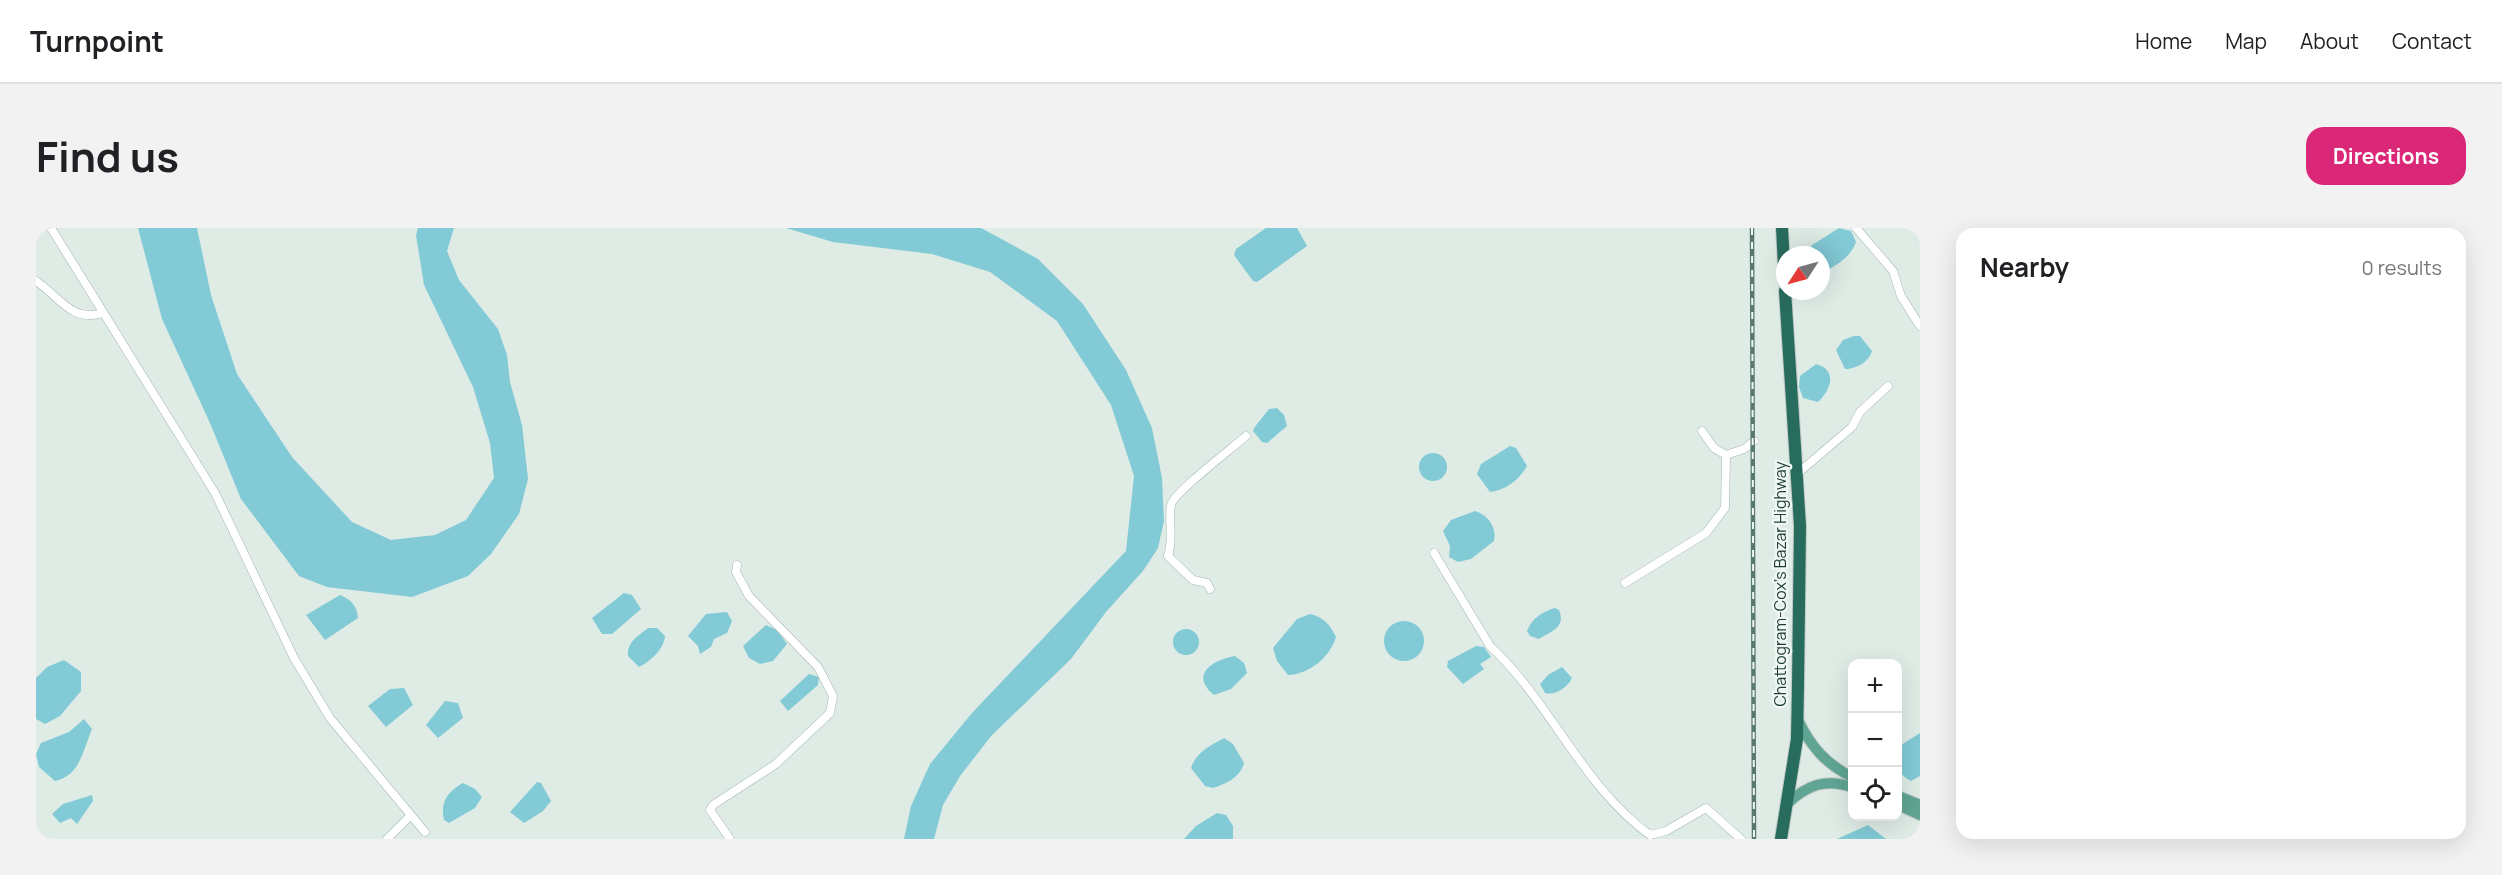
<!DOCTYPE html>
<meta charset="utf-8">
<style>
:root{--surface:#fff;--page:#f2f2f2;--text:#202124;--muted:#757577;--line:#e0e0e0;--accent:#db2777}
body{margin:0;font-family:Manrope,sans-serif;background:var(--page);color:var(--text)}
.controls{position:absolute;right:18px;bottom:18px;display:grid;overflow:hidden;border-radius:12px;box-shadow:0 6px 24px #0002}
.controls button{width:54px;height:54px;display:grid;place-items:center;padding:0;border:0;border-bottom:2px solid var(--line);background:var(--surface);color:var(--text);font:30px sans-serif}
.compass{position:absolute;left:1740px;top:18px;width:54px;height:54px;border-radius:50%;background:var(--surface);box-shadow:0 6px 24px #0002;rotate:234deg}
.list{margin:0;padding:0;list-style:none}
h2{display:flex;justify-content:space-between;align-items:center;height:78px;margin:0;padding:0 24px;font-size:26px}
h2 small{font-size:20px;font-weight:400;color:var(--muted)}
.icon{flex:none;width:33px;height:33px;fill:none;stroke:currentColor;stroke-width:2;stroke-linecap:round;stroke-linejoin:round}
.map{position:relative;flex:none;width:1884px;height:611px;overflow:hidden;border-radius:18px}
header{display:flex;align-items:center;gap:36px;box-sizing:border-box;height:84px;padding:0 30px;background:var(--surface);border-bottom:2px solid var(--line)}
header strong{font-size:28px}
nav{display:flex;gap:33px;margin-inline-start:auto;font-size:21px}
.intro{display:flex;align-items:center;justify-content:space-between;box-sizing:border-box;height:144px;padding:0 36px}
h1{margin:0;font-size:42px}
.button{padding:15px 27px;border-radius:18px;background:var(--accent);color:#fff;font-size:21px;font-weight:700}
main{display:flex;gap:36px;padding:0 36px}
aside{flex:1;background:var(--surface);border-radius:18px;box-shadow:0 6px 24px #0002}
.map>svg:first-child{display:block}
</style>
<header>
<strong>Turnpoint</strong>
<nav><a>Home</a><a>Map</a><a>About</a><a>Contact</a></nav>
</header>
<div class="intro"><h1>Find us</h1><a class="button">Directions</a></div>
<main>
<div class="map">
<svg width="1884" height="611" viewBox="0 0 1884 611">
<rect width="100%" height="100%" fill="#dfece6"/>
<path fill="#82cad6" d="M102,0h59l14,67 26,79 55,83 60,65 39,18 44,-5 31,-15 28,-42 -4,-35 -17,-56 -49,-102 -8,-50 2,-7h36l-7,23 12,29 39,49 9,26 3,27 12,43 6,54 -9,35 -28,40 -23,22 -56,21 -85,-10 -28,-11 -58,-77 -31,-76 -48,-104z
M750,0h195l57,31 45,45 43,66 26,58 10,50 2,43 -6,27 -15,23 -37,41 -35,47 -79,76 -32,41 -17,29 -9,34h-30l7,-33 19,-42 42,-51 154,-162 8,-75 -23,-71 -54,-84 -67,-49 -58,-18 -99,-12z
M1230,0h31l10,18 -50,36 -4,-1 -19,-26 2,-6z
M1803,0l12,3 5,11c-6,16 -20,24 -35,31v-18h-14l5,-10z
M1818,108h6l12,15c-3,11 -16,18 -27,18l-9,-19 7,-10z
M1780,136c22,6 15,26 2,38l-15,-4 -4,-11 1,-11z
M1241,180l7,7 3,11 -20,17 -5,-1 -9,-11 1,-3 15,-19z
M1474,218l6,2 11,18c-8,14 -21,24 -37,26l-13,-18 4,-10z
M1383 239a14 14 0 1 1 28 0a14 14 0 1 1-28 0Z
M1439,283c13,4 22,16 19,30l-23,18 -13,3 -9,-5 1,-11 -7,-15 8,-11z
M588,365l8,2 9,14 -29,25h-10l-10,-16z
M304,367c12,5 17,11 18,23l-33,22 -19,-25z
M1519,380l4,2c7,17 -7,21 -20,29l-9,-3 -3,-5c5,-13 15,-19 28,-23z
M691,384l5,9 -5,12 -13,6 -3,8 -11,7 -2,-8 -10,-10 18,-22z
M1274,386c14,3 20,11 26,23 -6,20 -26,37 -48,38l-11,-14 -4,-13 24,-29z
M1348 413a20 20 0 1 1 40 0a20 20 0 1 1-40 0Z
M730,397l11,5 10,14 -14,17 -13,3 -11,-6 -6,-12z
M612,400h9l8,8c-1,13 -14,25 -26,31l-11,-11c-1,-14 10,-20 20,-28z
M1137 414a13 13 0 1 1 26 0a13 13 0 1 1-26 0Z
M1440,418l8,1 7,10 -11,7 4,5 -21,15 -16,-17 1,-6z
M1199,428l9,7 3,10 -16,16 -17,6c-25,-21 -1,-35 21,-39z
M28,432l17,12v19l-21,25 -15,8 -9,-5v-41l11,-11z
M1526,439l10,11c-4,9 -17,18 -27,15l-5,-9 8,-9z
M773,446l10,3 -1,8 -30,26 -8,-10z
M368,460l9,17 -27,22 -18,-21 22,-17z
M409,473l13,2 5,15 -25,20 -12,-13z
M48,491l8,10c-9,21 -12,47 -37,52l-16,-14 -3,-13 5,-11 28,-11z
M1884,505v43l-9,5c-16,-8 -14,-20 -10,-36z
M1188,510l9,6 11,19c-4,15 -19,21 -31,25l-8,-2 -14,-18c5,-16 19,-22 33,-30z
M501,554l4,1 10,18 -8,10 -19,12 -14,-11z
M427,555l12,6 7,8 -7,11 -26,15 -5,-3c-4,-18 3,-28 19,-37z
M56,567l1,6 -16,23 -6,-6 -11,5 -8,-9 11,-10z
M1181,585l9,2 7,11v13h-49l12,-13z
M1832,597l18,14h-49z"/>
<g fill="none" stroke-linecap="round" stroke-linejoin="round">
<defs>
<path id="minor" d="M15,0l164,265 79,165 36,60 95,114
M1820,0l37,43 8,25 19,30
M0,53c23,15 35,42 67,32
M1666,203l12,17 12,7
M1761,246l55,-47 8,-15 28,-26
M1398,325l56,93c60,55 92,140 160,189l16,-4 40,-23 35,31
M1589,355l81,-50 19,-25 1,-53 18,-6 10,-8
M1174,361l-3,-6 -14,-3 -25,-24c6,-18 0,-33 3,-51 2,-12 63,-58 75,-69
M351,611l24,-24
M694,611l-20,-29 3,-5 63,-41 54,-51 3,-17 -15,-29 -69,-71 -13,-24 1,-7"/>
<path id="major" d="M1762,492c13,27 28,44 54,57
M1862,568l22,9
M1751,576c20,-19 38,-26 65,-17
M1862,577l22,10"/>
<path id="highway" d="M1746,0l3,56
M1745,611l16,-100 1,-54 2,-159 -15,-235"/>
</defs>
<use href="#minor" stroke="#a2b4ad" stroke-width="9"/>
<use href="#major" stroke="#c0c9c6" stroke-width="12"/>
<use href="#highway" stroke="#c0c9c6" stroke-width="14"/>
<use href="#minor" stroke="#fff" stroke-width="8"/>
<use href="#major" stroke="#60a593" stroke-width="10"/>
<use href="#highway" stroke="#286c5d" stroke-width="12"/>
<defs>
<path id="rail" d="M1716,0l2,611"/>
</defs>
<use href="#rail" stroke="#597970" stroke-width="4.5"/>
<use href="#rail" stroke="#f0f8f4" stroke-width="2" stroke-dasharray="7" stroke-linecap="butt"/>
</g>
<g text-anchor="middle" stroke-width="4.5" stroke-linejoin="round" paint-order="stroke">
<g font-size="16" fill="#1f3d35" stroke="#f0f8f4">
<text transform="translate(1744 356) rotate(-90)" y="6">Chattogram-Cox's Bazar Highway</text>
</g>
</g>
</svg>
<div class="controls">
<button>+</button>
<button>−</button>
<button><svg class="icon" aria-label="locate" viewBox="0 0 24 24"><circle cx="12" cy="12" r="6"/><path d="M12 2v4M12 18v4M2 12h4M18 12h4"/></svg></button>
</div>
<svg class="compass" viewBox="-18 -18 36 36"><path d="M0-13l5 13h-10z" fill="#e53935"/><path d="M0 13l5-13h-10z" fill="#757577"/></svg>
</div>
<aside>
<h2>Nearby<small>0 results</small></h2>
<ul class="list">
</ul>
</aside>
</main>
